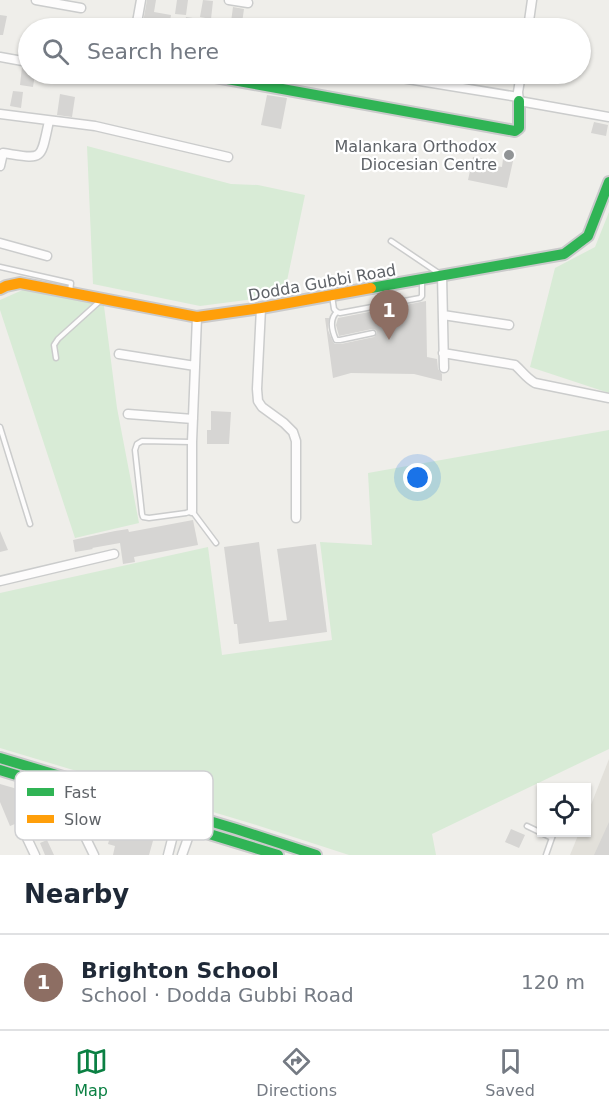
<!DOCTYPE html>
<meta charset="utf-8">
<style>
:root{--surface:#fff;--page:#f2f2f3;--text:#1f2937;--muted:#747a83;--line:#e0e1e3;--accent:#0b8043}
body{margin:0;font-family:"DejaVu Sans",sans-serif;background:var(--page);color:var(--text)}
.controls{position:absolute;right:18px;bottom:18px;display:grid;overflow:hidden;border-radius:0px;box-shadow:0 2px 4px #0004}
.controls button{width:54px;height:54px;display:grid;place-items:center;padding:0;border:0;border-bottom:2px solid var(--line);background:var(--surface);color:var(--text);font:30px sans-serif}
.you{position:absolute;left:418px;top:478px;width:21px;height:21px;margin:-15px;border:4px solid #fff;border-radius:50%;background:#1a73e8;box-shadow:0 0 0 9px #1a73e833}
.badge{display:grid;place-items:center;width:39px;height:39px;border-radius:50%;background:var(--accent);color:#fff;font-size:20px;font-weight:700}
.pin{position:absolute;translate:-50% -50px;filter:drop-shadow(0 2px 3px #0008)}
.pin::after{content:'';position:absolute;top:32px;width:21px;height:18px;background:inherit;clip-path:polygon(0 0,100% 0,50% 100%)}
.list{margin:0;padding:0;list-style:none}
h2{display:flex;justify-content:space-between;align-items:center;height:78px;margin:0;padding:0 24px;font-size:26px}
h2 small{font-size:20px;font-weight:400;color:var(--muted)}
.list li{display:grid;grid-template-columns:39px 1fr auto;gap:18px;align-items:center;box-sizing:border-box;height:96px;padding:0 24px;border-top:2px solid var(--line)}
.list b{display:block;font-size:22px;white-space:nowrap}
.list p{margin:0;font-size:20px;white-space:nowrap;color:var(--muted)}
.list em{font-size:20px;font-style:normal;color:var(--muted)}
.icon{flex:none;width:33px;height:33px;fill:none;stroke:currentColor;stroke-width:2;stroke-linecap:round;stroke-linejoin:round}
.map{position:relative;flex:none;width:609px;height:855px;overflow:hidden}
.search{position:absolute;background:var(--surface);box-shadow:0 2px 4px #0004;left:18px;right:18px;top:18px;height:66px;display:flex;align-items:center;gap:15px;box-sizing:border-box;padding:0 21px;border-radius:33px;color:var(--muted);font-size:22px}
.sheet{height:174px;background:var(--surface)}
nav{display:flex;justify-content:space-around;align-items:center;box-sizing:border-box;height:84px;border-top:2px solid var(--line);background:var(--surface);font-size:16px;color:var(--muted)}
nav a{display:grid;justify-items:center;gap:3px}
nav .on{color:var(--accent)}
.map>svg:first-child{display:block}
</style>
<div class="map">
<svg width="609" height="855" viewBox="0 0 609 855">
<rect width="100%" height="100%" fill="#efeeea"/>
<path fill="#e2e0da" d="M609,759v96h-39l9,-22 7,-1 1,-17z"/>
<path fill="#d8ebd6" d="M87,146l144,38 27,1 47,10 -21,100 -84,11 -107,-22z
M609,212v181l-79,-26 25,-99 40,-21z
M27,288l77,18 13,102 22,115 -64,15 -75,-228v-10z
M609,430v319l-177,85 4,21h-87l-96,-31 -253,-76v-155l208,-46 14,108 110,-15 -12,-98 52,3 -4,-72z"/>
<path fill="#d6d5d3" d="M147,0h9l-2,12 17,3 -2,13h-27z
M177,0h11l-2,15 -11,-1z
M203,0l10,1 -2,18 -11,-2z
M233,7l11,2 -2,14 -11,-1z
M0,15l7,1 -4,19h-3z
M186,17l14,2 -1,9h-15z
M22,67l6,1v6h7l-2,13 -13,-2z
M269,74h13l-2,7 -12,-2z
M13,91l10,1 -2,16 -11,-2z
M60,94l15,3 -3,20 -15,-2z
M267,95l20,3 -6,31 -20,-4z
M594,122l14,3 -2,11 -15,-3z
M473,157l12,2 -1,5 18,3 1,-8 10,2 -6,27 -39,-8z
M426,301l1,56 10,2 1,10 4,5v7l-28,-7 -63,-1 -18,5 -8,-60h4l-1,12 5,12 2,2h6l33,-7 3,-4 -1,-3 -4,-1 -33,7 -3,-11 2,-7z
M211,411l20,1 -2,32h-22v-14h4z
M193,520l5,25 -64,12 1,5 -12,2 -3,-21 -28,5 1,1 -18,3 -2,-12 42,-9 13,-2 1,3z
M0,531l8,19 -8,2z
M259,542l10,80 18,-2 -10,-71 39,-5 11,88 -88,12 -2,-20h-3l-10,-77z
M0,784l66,19 -56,23 -10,-24z
M115,819l41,11 -7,25h-36l2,-9 -7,-2z
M609,822v33h-15z
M511,829l14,6 -6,13 -14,-6z
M47,840l7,15h-9l-5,-12z"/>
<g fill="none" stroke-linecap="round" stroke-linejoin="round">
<defs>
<path id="lane" d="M391,241l49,33
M0,267l71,16 -1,9
M332,296l2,13 3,3 3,1 80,-15 2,-2v-16
M337,312c-8,7 -5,19 -1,28h4l33,-7
M56,358l-2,-13 4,-6 42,-38
M0,427l30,97
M191,442l-49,-1 -5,3 -2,6 7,64 1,3 6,1 37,-5 6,-2 24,32
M527,826l25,12
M546,855l8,-23"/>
<path id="street" d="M36,0l45,8
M229,0l19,3
M136,28l5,-28
M528,28l4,-28
M0,57l28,5
M377,74l141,23
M521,74l-3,18 1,9 90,16
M0,114l95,12 133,31
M0,166l3,-13c41,6 37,9 46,-32
M0,243l47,13
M442,275l2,93
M261,308l-4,81 1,12 4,6 22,16 9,9 3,9v77
M443,315l66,10
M443,353l72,12c7,6 11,13 20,18l74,15
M119,354l76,12
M128,414l65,5
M192,511v-69l5,-125
M0,581l114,-27
M83,802l-9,6 3,12 17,35
M77,820l9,-8 -3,-10 1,-4
M26,836l9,19
M168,855l11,-43
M182,855l11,-31"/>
<path id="fast" d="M199,74l316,57 4,-3v-27
M371,288l193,-34 24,-18 21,-54
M0,758l236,71 80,26
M0,770l278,85"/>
<path id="slow" d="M0,289l6,-3 14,-3 177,34 64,-9 110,-20"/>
</defs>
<use href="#lane" stroke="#cbcccc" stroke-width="7"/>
<use href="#street" stroke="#cbcccc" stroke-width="11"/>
<use href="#fast" stroke="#cacacb" stroke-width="14"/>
<use href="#slow" stroke="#cacacb" stroke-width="14"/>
<use href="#lane" stroke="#fdfcfc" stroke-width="4"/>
<use href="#street" stroke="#fdfcfc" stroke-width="8"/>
<use href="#fast" stroke="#30b455" stroke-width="10"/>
<use href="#slow" stroke="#ff9f0a" stroke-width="10"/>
</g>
<circle fill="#919496" stroke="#fff" stroke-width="2" cx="509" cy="155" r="6"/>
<g text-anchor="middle" stroke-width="4.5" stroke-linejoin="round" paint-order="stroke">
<g font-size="16" fill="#5f6368" stroke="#fff" text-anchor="end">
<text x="497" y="152">Malankara Orthodox<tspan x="497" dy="18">Diocesian Centre</tspan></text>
</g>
<g font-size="16" fill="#5f6368" stroke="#fff">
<text transform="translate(322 282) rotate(-10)" y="6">Dodda Gubbi Road</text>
</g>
</g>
<rect x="15" y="771" width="198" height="69" rx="9" fill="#fff" stroke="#cfd0d2" stroke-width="1.5"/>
<rect x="27" y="788" width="27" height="8" fill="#30b455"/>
<rect x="27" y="815" width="27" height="8" fill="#ff9f0a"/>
<g font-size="16" fill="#5f6368">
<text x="64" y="798">Fast</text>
<text x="64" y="825">Slow</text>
</g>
</svg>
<div class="controls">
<button><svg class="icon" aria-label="locate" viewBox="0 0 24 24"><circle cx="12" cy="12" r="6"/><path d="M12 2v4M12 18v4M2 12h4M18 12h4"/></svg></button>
</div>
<div class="you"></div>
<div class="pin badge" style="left:389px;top:340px;background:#8d6e63">1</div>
<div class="search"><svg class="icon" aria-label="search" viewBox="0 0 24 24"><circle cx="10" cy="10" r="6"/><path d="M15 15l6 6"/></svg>Search here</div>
</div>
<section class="sheet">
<h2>Nearby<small></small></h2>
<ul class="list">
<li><span class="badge" style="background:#8d6e63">1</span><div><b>Brighton School</b><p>School · Dodda Gubbi Road</p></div><em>120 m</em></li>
</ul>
</section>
<nav>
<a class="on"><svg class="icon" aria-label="map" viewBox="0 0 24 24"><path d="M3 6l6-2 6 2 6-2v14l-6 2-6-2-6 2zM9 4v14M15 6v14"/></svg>Map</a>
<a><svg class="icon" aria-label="directions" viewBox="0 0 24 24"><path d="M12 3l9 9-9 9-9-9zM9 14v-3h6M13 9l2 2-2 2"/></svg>Directions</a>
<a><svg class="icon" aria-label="saved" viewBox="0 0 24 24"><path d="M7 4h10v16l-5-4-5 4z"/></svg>Saved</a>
</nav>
